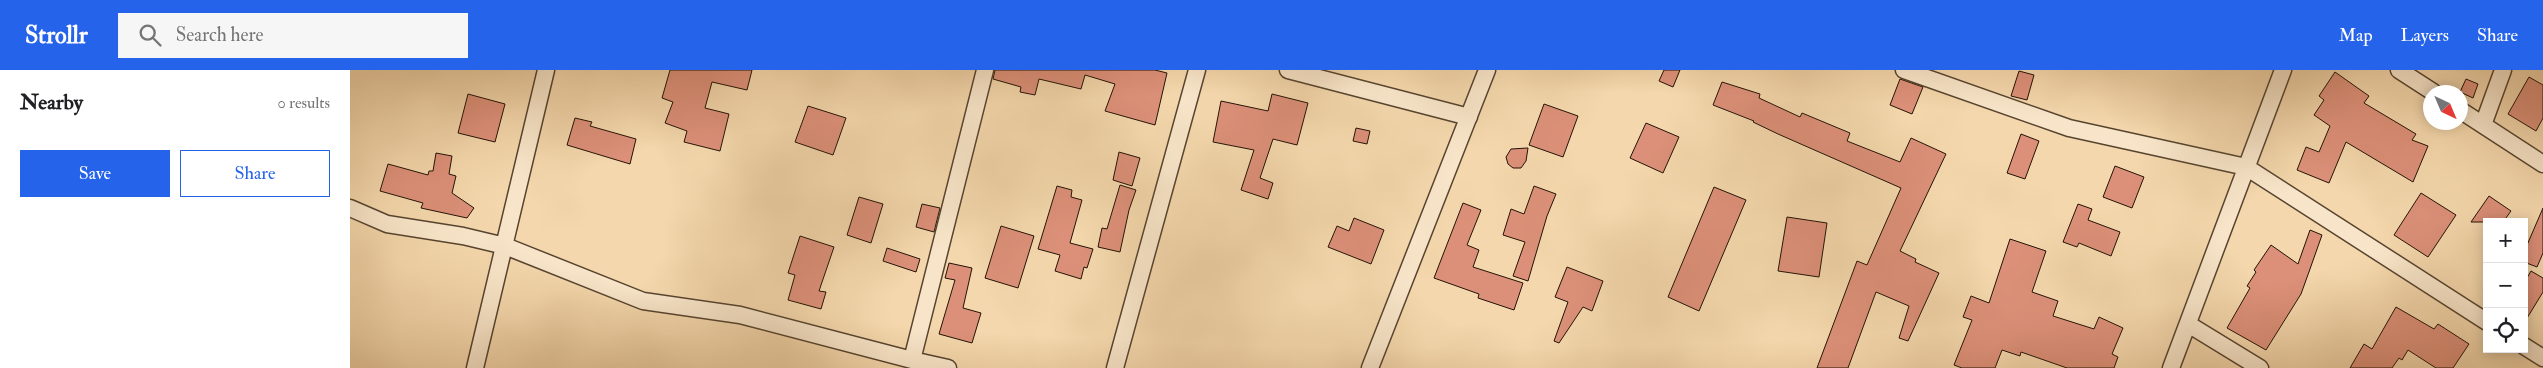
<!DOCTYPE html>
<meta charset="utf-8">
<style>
:root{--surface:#fff;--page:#f6f6f6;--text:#202124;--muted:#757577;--line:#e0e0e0;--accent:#2563eb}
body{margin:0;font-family:"IM FELL Double Pica",serif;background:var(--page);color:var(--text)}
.controls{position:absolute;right:15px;bottom:15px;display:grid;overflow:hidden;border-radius:0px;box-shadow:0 2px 12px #0003}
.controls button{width:45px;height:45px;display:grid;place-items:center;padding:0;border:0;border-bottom:1px solid var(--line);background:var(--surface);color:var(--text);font:25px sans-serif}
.compass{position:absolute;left:2073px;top:15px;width:45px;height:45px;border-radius:50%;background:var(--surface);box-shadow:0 2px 12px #0003;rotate:136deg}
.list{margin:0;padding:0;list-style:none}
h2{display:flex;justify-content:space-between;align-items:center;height:65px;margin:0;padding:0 20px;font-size:21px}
h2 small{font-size:16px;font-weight:400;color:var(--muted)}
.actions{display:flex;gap:10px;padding:15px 20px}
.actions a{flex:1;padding:11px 0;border:1px solid var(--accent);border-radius:0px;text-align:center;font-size:18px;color:var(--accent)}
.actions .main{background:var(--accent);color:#fff}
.icon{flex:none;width:28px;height:28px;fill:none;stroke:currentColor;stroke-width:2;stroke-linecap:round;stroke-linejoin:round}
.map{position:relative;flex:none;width:2193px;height:298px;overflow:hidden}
header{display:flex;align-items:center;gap:30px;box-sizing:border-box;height:70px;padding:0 25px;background:var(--accent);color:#fff}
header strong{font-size:24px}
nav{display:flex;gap:28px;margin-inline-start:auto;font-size:18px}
.search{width:350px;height:45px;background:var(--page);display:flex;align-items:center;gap:12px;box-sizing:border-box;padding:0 18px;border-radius:0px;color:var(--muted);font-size:19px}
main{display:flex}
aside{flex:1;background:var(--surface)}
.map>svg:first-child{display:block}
</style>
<header>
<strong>Strollr</strong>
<div class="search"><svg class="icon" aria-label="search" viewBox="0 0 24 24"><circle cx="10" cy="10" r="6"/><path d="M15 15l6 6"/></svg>Search here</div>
<nav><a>Map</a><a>Layers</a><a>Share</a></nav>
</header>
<main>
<aside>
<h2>Nearby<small>0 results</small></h2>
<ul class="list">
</ul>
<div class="actions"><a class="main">Save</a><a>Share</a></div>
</aside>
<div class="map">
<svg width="2193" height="298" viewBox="0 0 2193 298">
<rect width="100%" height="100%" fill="#f4d7ac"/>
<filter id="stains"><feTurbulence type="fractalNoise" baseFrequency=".004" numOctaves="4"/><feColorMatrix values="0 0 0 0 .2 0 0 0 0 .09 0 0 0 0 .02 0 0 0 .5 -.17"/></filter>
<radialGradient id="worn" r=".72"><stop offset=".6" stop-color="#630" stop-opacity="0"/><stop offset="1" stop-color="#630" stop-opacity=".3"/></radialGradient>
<path fill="#dc9079" stroke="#231305" d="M320,0h82l-5,20 -35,-8 -7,26 24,6 -9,37 -36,-9 3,-11 -22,-8 8,-21 -11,-4z
M645,0h160l12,3 -12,52 -50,-14 10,-27 -30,-9 -4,14 -42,-10 -4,16 -15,-3 1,-5 -28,-8z
M1314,0h16l-7,17 -14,-6z
M1669,1l15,4 -7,25 -16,-4z
M1985,2l34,24 -5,7 52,31 -4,6 16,6 -15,36 -67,-40 -17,41 -32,-13 9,-23 13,5 11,-26 -16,-11 10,-15 -5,-4z
M2179,7l14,8v33l-7,13 -28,-17z
M1550,9l23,8 -11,27 -22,-9z
M2116,9l12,5 -5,14 -13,-6z
M1372,12l38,12 -1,4 41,19 2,-4 48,20 -3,8 53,21 11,-24 35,16 -46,97 16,8 -1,3 24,11 -31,68 -9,-3 10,-32 -33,-14 -28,76h-31l40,-107 10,4 34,-77 -123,-54 -25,-12 1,-1 -41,-16z
M118,24l37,10 -10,38 -37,-9z
M922,24l36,9 -11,42 -24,-6 -13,39 13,5 -5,16 -27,-9 13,-40 -41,-8 8,-41 47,10z
M1194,34l34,12 -15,41 -34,-12z
M458,36l38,12 -13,37 -38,-13z
M225,48l17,4 -2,4 46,13 -6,25 -63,-19z
M1296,53l33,14 -16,36 -33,-15z
M1006,58l14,3 -3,13 -14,-3z
M1671,64l18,7 -14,38 -18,-6z
M1178,78l-2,13 -5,7h-8l-5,-4 -2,-7 5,-8z
M769,82l21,6 -8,28 -19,-6z
M86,83l16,3 -3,18 7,2 -4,17 22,15 -7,10 -46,-10 2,-5 -43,-12 8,-27 40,11 1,-4h4z
M1765,96l29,11 -12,31 -29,-11z
M770,115l16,5 -7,20 -9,42 -22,-5 4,-19 5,1z
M707,116l15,4 -1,7 11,3 -12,43 23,6 -6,19 -3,-1 -3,12 -26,-8 5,-16 -22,-6z
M1184,116l22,8 -9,22 -19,65 -15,-5 12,-34 -22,-7 8,-26 13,5z
M1364,117l32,13 -47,111 -31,-14z
M2071,123l35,22 -28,42 -34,-22z
M2139,126l22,15 -8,11h-32z
M509,127l24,7 -12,39 -24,-8z
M1113,133l18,7 -14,35 12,5 -6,17 50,16 -9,27 -36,-12 1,-4 -45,-16z
M572,134l18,4 -6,24 -18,-5z
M1728,134l14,5 -4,11 32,12 -9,24 -32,-13 -2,4 -14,-5z
M2193,138v45l-6,14 -13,-5v-10z
M1437,147l40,6 -8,54 -41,-6z
M1004,148l30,12 -13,34 -43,-17 9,-21 12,5z
M651,156l33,10 -16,52 -33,-10z
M1960,160l12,5 -12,34 -9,25 -35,56 -39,-22 23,-40 -3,-2 9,-14 -2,-2 17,-25 27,19z
M450,166l34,11 -15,44 7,1 -5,17 -33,-9 7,-25 -7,-2z
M1660,169l36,12 -14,41 26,9 -5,15 41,13 5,-12 24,11 -11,26 6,3 -4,11h-47l-46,-16 -1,4 -18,-6 -7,18h-33l-8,-3 18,-45 -9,-3 8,-21 18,7z
M537,178l33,11 -4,13 -33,-11z
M599,193l23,5 -9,40 18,5 -9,30 -33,-9 16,-54 -10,-2z
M1217,197l36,14 -11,30 -9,-4 -24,36 -5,-2 14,-39 -13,-5z
M2181,201l12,7v14l-19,31v-40z
M2046,237l38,22 4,-5 31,20 -16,24h-17l-28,-18 -6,10 -3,-2 -7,10h-42l14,-24 8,5z"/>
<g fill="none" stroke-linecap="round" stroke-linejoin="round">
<defs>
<path id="minor" d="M938,0l181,47
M1554,0l165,58 177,39 241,155
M2049,0l34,22
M2110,40l83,54
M2133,55l20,-55
M0,138l37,16 76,12 42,10 138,55 97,14 172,45
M1838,254l72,44
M2174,276l19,12
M125,298l71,-298
M598,298l-36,-8 73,-290
M765,298l82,-298
M1020,298l117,-298
M1821,298l112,-298"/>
</defs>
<use href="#minor" stroke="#57442f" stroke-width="19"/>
<use href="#minor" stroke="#f8e5c9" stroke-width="16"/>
</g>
<rect width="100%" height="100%" filter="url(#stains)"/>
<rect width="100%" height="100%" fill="url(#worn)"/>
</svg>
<div class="controls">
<button>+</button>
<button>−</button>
<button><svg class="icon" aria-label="locate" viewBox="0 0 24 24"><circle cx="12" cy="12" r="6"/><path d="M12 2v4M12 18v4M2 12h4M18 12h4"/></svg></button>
</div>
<svg class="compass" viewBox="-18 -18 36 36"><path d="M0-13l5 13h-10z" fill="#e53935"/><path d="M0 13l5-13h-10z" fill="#757577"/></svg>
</div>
</main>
